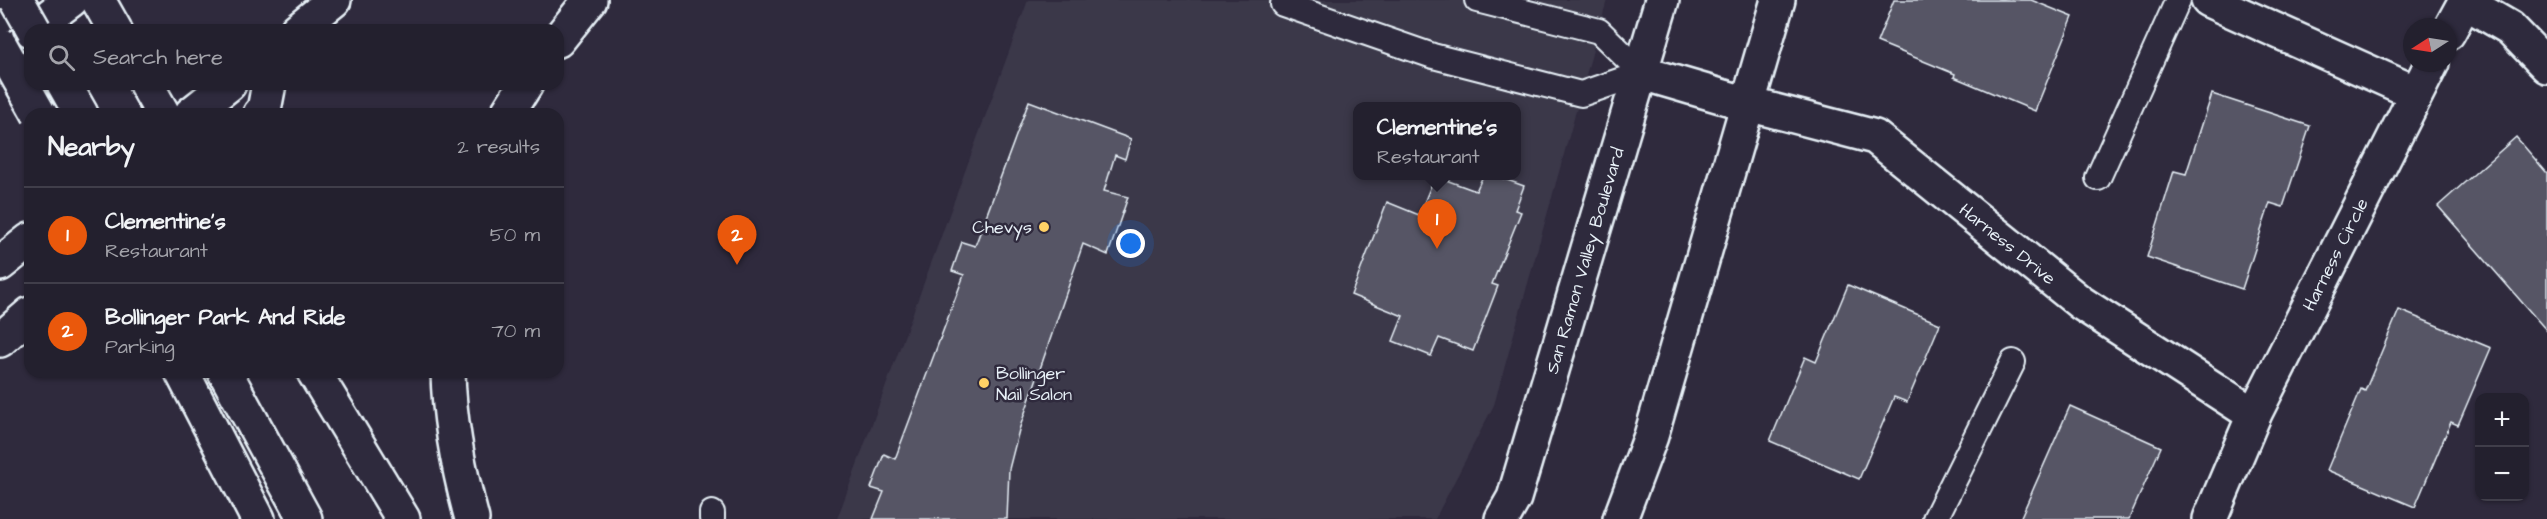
<!DOCTYPE html>
<meta charset="utf-8">
<style>
:root{--surface:#23202e;--page:#2f2d3a;--text:#f1f3f6;--muted:#a3a3aa;--line:#403e4a;--accent:#ea580c}
body{margin:0;font-family:"Architects Daughter",sans-serif;background:var(--page);color:var(--text)}
.controls{position:absolute;right:18px;bottom:18px;display:grid;overflow:hidden;border-radius:12px;box-shadow:0 2px 4px #0004}
.controls button{width:54px;height:54px;display:grid;place-items:center;padding:0;border:0;border-bottom:2px solid var(--line);background:var(--surface);color:var(--text);font:30px sans-serif}
.compass{position:absolute;left:2403px;top:18px;width:54px;height:54px;border-radius:50%;background:var(--surface);box-shadow:0 2px 4px #0004;rotate:258deg}
.you{position:absolute;left:1131px;top:244px;width:21px;height:21px;margin:-15px;border:4px solid #fff;border-radius:50%;background:#1a73e8;box-shadow:0 0 0 9px #1a73e833}
.badge{display:grid;place-items:center;width:39px;height:39px;border-radius:50%;background:var(--accent);color:#fff;font-size:20px;font-weight:700}
.pin{position:absolute;translate:-50% -50px;filter:drop-shadow(0 2px 3px #0008)}
.pin::after{content:'';position:absolute;top:32px;width:21px;height:18px;background:inherit;clip-path:polygon(0 0,100% 0,50% 100%)}
.popup{position:absolute;left:1353px;top:102px;width:168px;height:78px;box-sizing:border-box;display:grid;place-content:center;border-radius:12px;background:var(--surface);filter:drop-shadow(0 2px 4px #0005);font-size:20px;white-space:nowrap;color:var(--muted)}
.popup b{font-size:22px;color:var(--text)}
.popup::after{content:'';position:absolute;left:50%;top:100%;margin-left:-12px;border:12px solid transparent;border-top-color:var(--surface)}
.list{margin:0;padding:0;list-style:none}
h2{display:flex;justify-content:space-between;align-items:center;height:78px;margin:0;padding:0 24px;font-size:26px}
h2 small{font-size:20px;font-weight:400;color:var(--muted)}
.list li{display:grid;grid-template-columns:39px 1fr auto;gap:18px;align-items:center;box-sizing:border-box;height:96px;padding:0 24px;border-top:2px solid var(--line)}
.list b{display:block;font-size:22px;white-space:nowrap}
.list p{margin:0;font-size:20px;white-space:nowrap;color:var(--muted)}
.list em{font-size:20px;font-style:normal;color:var(--muted)}
.icon{flex:none;width:33px;height:33px;fill:none;stroke:currentColor;stroke-width:2;stroke-linecap:round;stroke-linejoin:round}
.map{position:relative;flex:none;width:2547px;height:519px;overflow:hidden}
.search{position:absolute;background:var(--surface);box-shadow:0 2px 4px #0004;left:24px;top:24px;width:540px;height:66px;display:flex;align-items:center;gap:15px;box-sizing:border-box;padding:0 21px;border-radius:18px;color:var(--muted);font-size:22px}
.panel{position:absolute;background:var(--surface);box-shadow:0 2px 4px #0004;left:24px;top:108px;width:540px;height:270px;border-radius:18px}
.map>svg:first-child{display:block}
</style>
<div class="map">
<svg width="2547" height="519" viewBox="0 0 2547 519">
<rect width="100%" height="100%" fill="#2f2a3d"/>
<filter id="ink" filterUnits="userSpaceOnUse"><feTurbulence type="fractalNoise" baseFrequency=".0167" numOctaves="2"/><feDisplacementMap in="SourceGraphic" scale="12" xChannelSelector="R" yChannelSelector="G"/><feConvolveMatrix kernelMatrix="1 2 1 2 8 2 1 2 1" color-interpolation-filters="sRGB"/></filter>
<g filter="url(#ink)">
<path fill="#3b3749" fill-rule="evenodd" d="M1028,0h579l-113,405 -59,114h-598zM1358,106h158v70h-158z"/>
<path fill="#575565" stroke="#e8f1f8" stroke-width="1.5" d="M1894,0h137l42,17 -38,94 -81,-34 1,-3 -78,-32z
M2212,94l98,32 -27,81 -13,-4 -28,86 -95,-32 27,-86 12,3z
M1029,101l102,38 -6,20 -10,-4 -11,36 24,6 -20,58 -25,-11 -64,186 -10,39 -2,50h-134l11,-27 -13,-4 13,-34 11,5 69,-184 -12,-4 10,-29 13,4z
M2516,137l31,36v158l-109,-125z
M1435,176l41,15 7,-15h13l28,10 -9,24 6,2 -29,72 6,2 -25,65 -34,-13 -8,18 -38,-15 10,-25 -52,-21 36,-93 32,13z
M1848,285l92,39 -33,78 -13,-5 -35,82 -89,-38 35,-84 11,5z
M2399,310l92,38 -33,77 -7,-3 -36,85 -88,-37 34,-81 4,2z
M2070,406l91,41 -32,72h-109z"/>
<g fill="none" stroke-linecap="round" stroke-linejoin="round">
<defs>
<path id="service" d="M1285,0l-2,4 150,52 148,38 61,-21 -43,-42 -122,-31
M2098,178l80,-178
M712,513v6
M1935,519l78,-157"/>
<g id="minor">
<path d="M2208,0l208,93"/>
<path d="M2465,2l45,26 37,38"/>
<path d="M2448,33l18,-33"/>
<path id="s1" d="M1642,73l106,31 127,33 206,166 173,112 -44,104"/>
<path id="s2" d="M2254,415l178,-352"/>
</g>
<g id="secondary">
<path d="M98,0l17,30"/>
<path d="M64,84l17,30"/>
<path d="M146,84l17,30"/>
<path d="M225,372l80,147"/>
<path d="M314,372l89,147"/>
<path id="s3" d="M1502,519l12,-21 148,-498"/>
<path d="M1620,519l31,-83 127,-436"/>
</g>
<path id="motorway" d="M0,16l3,-6 11,-10
M31,30l40,-30
M297,30l37,-30
M558,40l32,-40
M191,114l38,-30
M260,114l4,-4 5,-26
M507,114l19,-30
M0,264l30,-24
M0,340l30,-26
M182,372l76,147
M448,372c1,50 11,99 24,147"/>
</defs>
<use href="#service" stroke="#e8f1f8" stroke-width="28"/>
<use href="#minor" stroke="#e8f1f8" stroke-width="38"/>
<use href="#secondary" stroke="#e8f1f8" stroke-width="38"/>
<use href="#motorway" stroke="#e8f1f8" stroke-width="38"/>
<use href="#service" stroke="#2f2a3d" stroke-width="24"/>
<use href="#minor" stroke="#2f2a3d" stroke-width="33"/>
<use href="#secondary" stroke="#2f2a3d" stroke-width="33"/>
<use href="#motorway" stroke="#2f2a3d" stroke-width="33"/>
<defs>
<path id="secondary-bridge" d="M17,0l17,30"/>
<path id="motorway-bridge" d="M0,45l39,69"/>
</defs>
<use href="#secondary-bridge" stroke="#e8f1f8" stroke-width="38" stroke-linecap="butt"/>
<use href="#motorway-bridge" stroke="#e8f1f8" stroke-width="38" stroke-linecap="butt"/>
<use href="#secondary-bridge" stroke="#2f2a3d" stroke-width="33"/>
<use href="#motorway-bridge" stroke="#2f2a3d" stroke-width="33"/>
</g>
</g>
<g fill="#ffd166" stroke="#2f2a3d" stroke-width="2">
<circle cx="1044" cy="227" r="6"/>
<circle cx="984" cy="383" r="6"/>
</g>
<g text-anchor="middle" stroke-width="5" stroke-linejoin="round" paint-order="stroke">
<g font-size="18" fill="#e8f1f8" stroke="#2f2a3d" text-anchor="end">
<text x="1032" y="233">Chevys</text>
<text x="996" y="379" text-anchor="start">Bollinger<tspan x="996" dy="21">Nail Salon</tspan></text>
</g>
<g font-size="18" fill="#e8f1f8" stroke="#2f2a3d">
<text dy="6" stroke="none"><textPath href="#s1" startOffset="412">Harness Drive</textPath></text>
<text dy="6" stroke="none"><textPath href="#s2" startOffset="180">Harness Circle</textPath></text>
<text dy="6" stroke="none"><textPath href="#s3" startOffset="272">San Ramon Valley Boulevard</textPath></text>
</g>
</g>
</svg>
<div class="controls">
<button>+</button>
<button>−</button>
</div>
<svg class="compass" viewBox="-18 -18 36 36"><path d="M0-13l5 13h-10z" fill="#e53935"/><path d="M0 13l5-13h-10z" fill="#a3a3aa"/></svg>
<div class="you"></div>
<div class="pin badge" style="left:1437px;top:249px">1</div>
<div class="popup"><b>Clementine's</b>Restaurant</div>
<div class="pin badge" style="left:737px;top:265px">2</div>
<div class="search"><svg class="icon" aria-label="search" viewBox="0 0 24 24"><circle cx="10" cy="10" r="6"/><path d="M15 15l6 6"/></svg>Search here</div>
<section class="panel">
<h2>Nearby<small>2 results</small></h2>
<ul class="list">
<li><span class="badge">1</span><div><b>Clementine's</b><p>Restaurant</p></div><em>50 m</em></li>
<li><span class="badge">2</span><div><b>Bollinger Park And Ride</b><p>Parking</p></div><em>70 m</em></li>
</ul>
</section>
</div>
